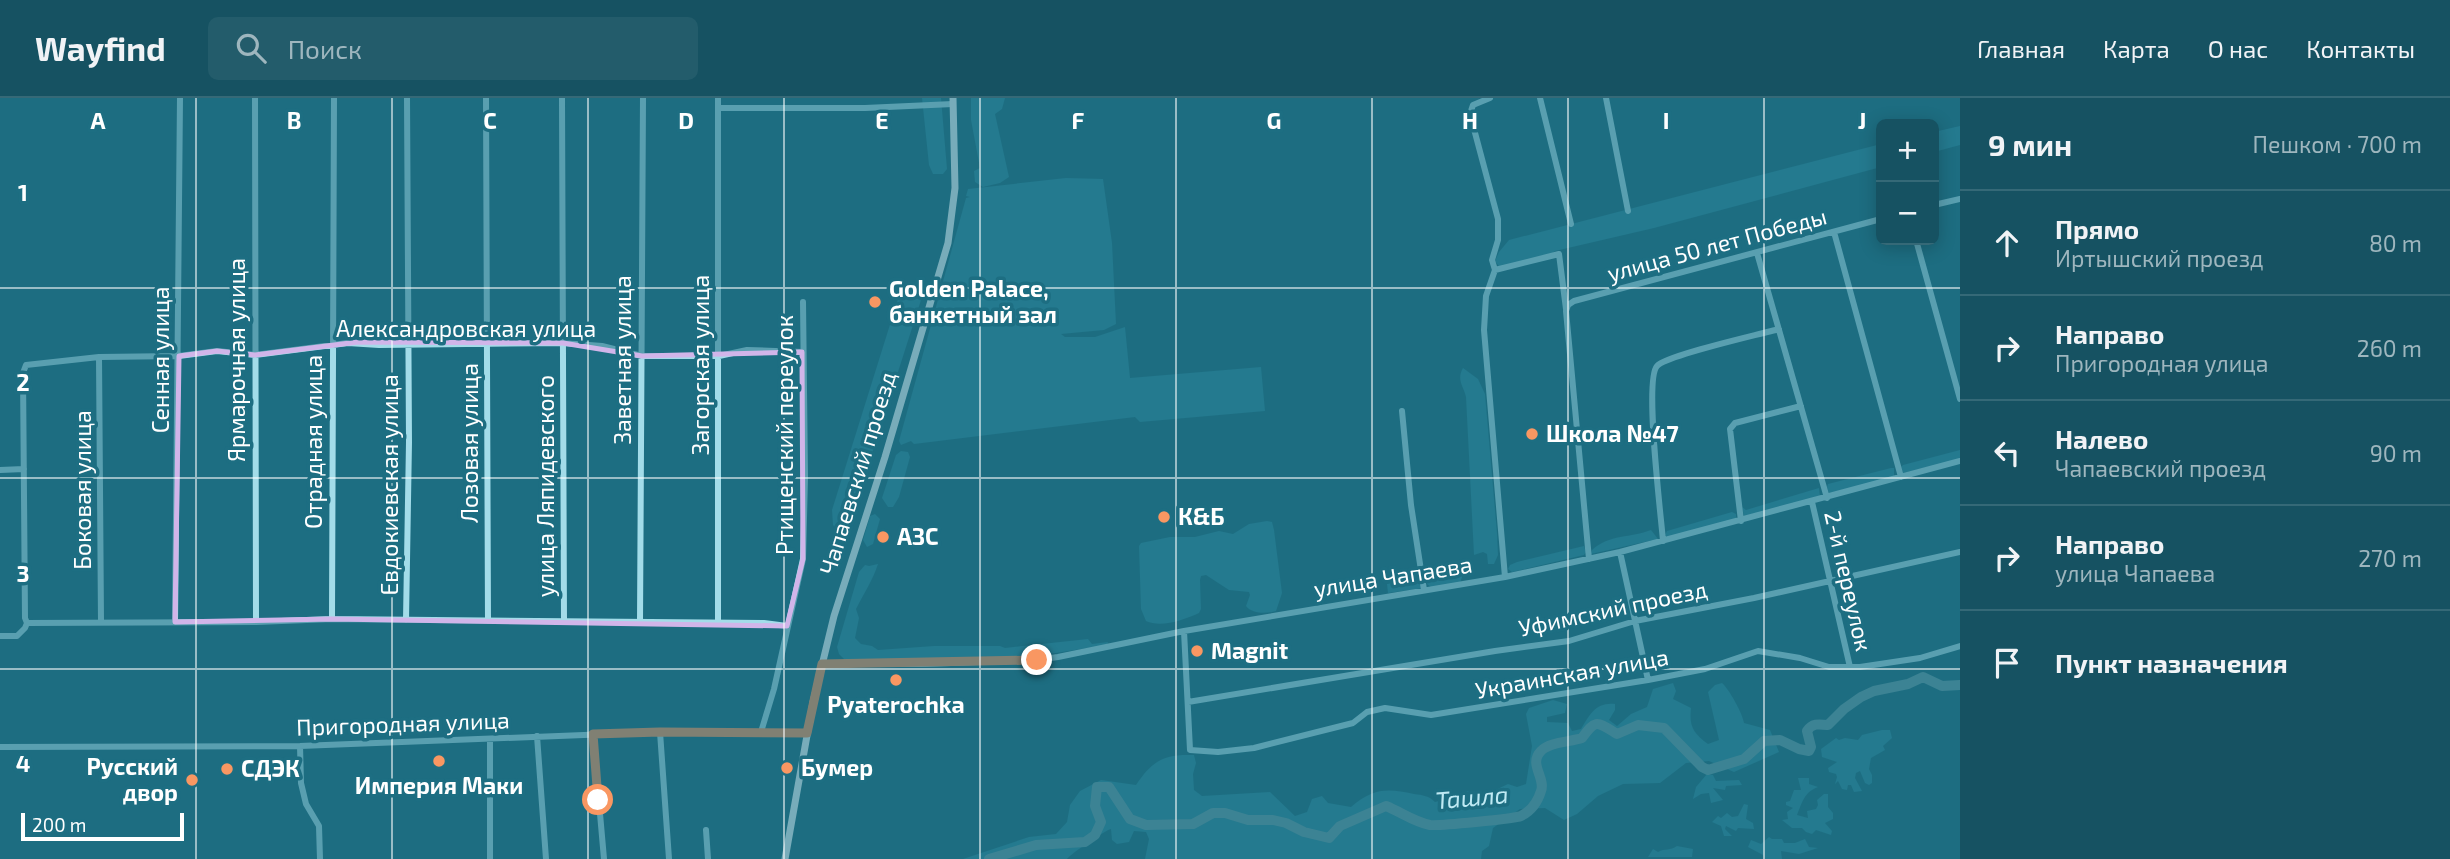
<!DOCTYPE html>
<html lang="ru">
<meta charset="utf-8">
<style>
:root{--surface:#165262;--page:#235c6b;--text:#f1f3f6;--muted:#9eb6be;--line:#356977}
body{margin:0;font-family:"Exo 2",sans-serif;background:var(--page);color:var(--text)}
.controls{position:absolute;right:21px;top:21px;display:grid;overflow:hidden;border-radius:10px;box-shadow:0 4px 18px #0003}
.controls button{width:63px;height:63px;display:grid;place-items:center;padding:0;border:0;border-bottom:2px solid var(--line);background:var(--surface);color:var(--text);font:35px sans-serif}
.scale{position:absolute;left:21px;bottom:18px;width:163px;box-sizing:border-box;padding-left:7px;border:4px solid #fff;border-top:0;font-size:19px;line-height:24px;white-space:nowrap;color:#fff;-webkit-text-stroke:5px #1d6e82;paint-order:stroke}
.stop{position:absolute;width:21px;height:21px;margin:-16px;border:5px solid #f99762;border-radius:50%;background:#fff}
.stop.end{background:#f99762;border-color:#fff;box-shadow:0 2px 7px #0008}
.list{margin:0;padding:0;list-style:none}
h2{display:flex;justify-content:space-between;align-items:center;height:91px;margin:0;padding:0 28px;font-size:30px}
h2 small{font-size:23px;font-weight:400;color:var(--muted)}
.list li{display:grid;grid-template-columns:46px 1fr auto;gap:21px;align-items:center;box-sizing:border-box;height:105px;padding:0 28px;border-top:2px solid var(--line)}
.list b{display:block;font-size:26px;white-space:nowrap}
.list p{margin:0;font-size:23px;white-space:nowrap;color:var(--muted)}
.list em{font-size:23px;font-style:normal;color:var(--muted)}
.icon{flex:none;width:38px;height:38px;fill:none;stroke:currentColor;stroke-width:2;stroke-linecap:round;stroke-linejoin:round}
.map{position:relative;flex:none;width:1960px;height:761px;overflow:hidden}
header{display:flex;align-items:center;gap:42px;box-sizing:border-box;height:98px;padding:0 35px;background:var(--surface);border-bottom:2px solid var(--line)}
header strong{font-size:33px}
nav{display:flex;gap:38px;margin-inline-start:auto;font-size:24px}
.search{width:490px;height:63px;background:var(--page);display:flex;align-items:center;gap:18px;box-sizing:border-box;padding:0 24px;border-radius:10px;color:var(--muted);font-size:26px}
main{display:flex}
aside{flex:1;background:var(--surface)}
.map>svg:first-child{display:block}
</style>
<header>
<strong>Wayfind</strong>
<div class="search"><svg class="icon" aria-label="search" viewBox="0 0 24 24"><circle cx="10" cy="10" r="6"/><path d="M15 15l6 6"/></svg>Поиск</div>
<nav><a>Главная</a><a>Карта</a><a>О нас</a><a>Контакты</a></nav>
</header>
<main>
<div class="map">
<svg width="1960" height="761" viewBox="0 0 1960 761">
<rect width="100%" height="100%" fill="#1d6e82"/>
<path fill="#2d899f" d="M922,0h19l6,71 -4,5h-10l-4,-9z
M971,0h34l-3,11 -7,5 14,63 -9,6 -17,4 -8,-5 -1,-11 6,-3 -9,-48z
M1960,28v19l-26,7v-20z
M1881,46v23l-227,61 -99,23 -5,4 -49,14 -6,-8 4,-9 10,-12z
M1066,80l37,1 9,64 4,81 -12,6 -43,4 4,3h30l30,-10 5,51 131,-11 4,44 -125,11 -5,-5 -221,27 -3,-3 -10,4 -2,-4 67,-243 4,-1 -4,-1 2,-7z
M912,197l9,5 -71,222 -6,6 -7,1 -4,-4 -1,-15 66,-211z
M1463,270l15,11 7,15 12,139 1,22 -4,9h-6l-1,-10 -4,-2 -9,3 -8,-158c-2,-10 -10,-17 -3,-29z
M1960,352v9l-57,14 -2,-6 2,-2z
M901,353l7,1 2,5 -11,40 -6,10h-5l-6,-9 14,-43z
M1891,370h3v9l-65,16 -2,-6 1,-3z
M1819,390l1,9 -76,19 -2,-9 4,3z
M1732,414l4,2v5l-69,18 -2,-2 2,-4z
M875,416l5,5 -7,25 -6,3 -4,-7 7,-24z
M1267,423l5,1 2,8 8,63 -6,18c-9,3 -24,3 -30,-5l4,-11 -1,-3 -20,-2 -23,-15 -5,1 -1,4 1,29 -2,4c-15,7 -38,15 -53,8l-5,-12 -2,-63 2,-3 29,-6h25l24,-6 14,3 16,-10z
M1651,432l7,9 -67,15 1,-4c17,-16 39,-12 59,-20z
M1584,448l2,6 -2,3 -72,17 -4,-3 2,-4 7,-3z
M878,466c-5,16 -14,29 -22,45l3,9 -4,20 6,6 11,2 6,4 56,-4h66l5,2 83,-9 4,5 16,-2 -1,3 -77,12 -185,3 -6,-6 -2,-7 22,-75 6,-7 4,1z
M1454,473l9,3 -3,9 -29,4 -4,-3 1,-10z
M1421,477l3,13 -36,5 -1,-9z
M1673,585l3,8 -3,8 18,9c-2,18 2,25 17,36l11,-4 -11,-48 7,-7 7,-2c7,6 21,31 22,40l26,7 9,22 -45,20 -25,-11 -23,2 -26,20 -37,1 -25,12 -21,18 -13,6 -19,-12 -25,1 -27,19 -4,18 -7,5 -1,8h-336l4,-20 -3,-7 -12,-1 -5,11 -12,2 -5,-4 -1,-11c-7,2 -39,24 -44,30h-104l66,-22 27,-3 11,-12 3,-17 10,-14 21,-11 35,5c17,-25 28,-31 58,-30l2,8 -3,11 1,16 8,6 68,-4 25,24 12,-4 5,-13 10,-3 6,7 23,4c22,-19 36,-19 63,-13 9,1 15,2 21,8 22,-5 28,-16 52,-8l21,-10 9,3 9,-3 6,-38 -6,-32 3,-6 24,-8 14,4 -2,9 -18,4v5l21,1 4,8 9,-2c9,-15 15,-27 34,-25v6l-6,10 8,6 14,-12 16,-7 6,-18z
M1882,632h8l2,8 -9,8 2,4 -14,8 -2,11 3,6v8l-3,2 -4,-2 -5,-12 -4,2 -1,5 7,13 -8,1 -3,-7h-3l-1,5 -5,-1 -4,-8 -3,3 2,-7 -1,-3 -7,-2 -1,-4 9,-6 -15,-5 -1,-8 15,-11 3,2 6,-2 13,2 4,-5z
M1707,676l6,1 3,6 23,-1 3,5 -16,1 -1,4 -12,-2 10,12 -12,3 -2,-10 -8,1 -8,5 3,-12z
M1798,680h11v6l9,3c-14,5 -16,16 -21,28l11,3 -1,-7 9,-2 2,-4 -1,-5 7,-6h4v13l5,6v6l-8,4 7,8 -1,4 -15,-5 -4,4 -6,-2 -4,-4h-10l-10,-8 6,-1 -1,-7 6,-4 -7,-3v-3l4,-1 4,-11h7z
M1744,706l4,1 -2,14 7,4 1,6 -16,-1 -2,3 -10,-5 -1,3 7,7h-8l-3,-10 -9,-4 6,-6 3,2 6,-5 5,4 6,-1z
M1769,739l3,2h10l2,4h11l10,-4 4,8 9,1 -19,6 -18,-3 1,8h-17l-2,-4 -15,-8 3,-7 10,4z
M1677,748l16,3 -1,8h-44l5,-8 5,3c7,-4 12,-1 19,-6z"/>
<g fill="none" stroke-linecap="round" stroke-linejoin="round">
<path stroke="#639daa" stroke-width="10" d="M989,761l47,-14 49,-3 10,-7 6,-13 -6,-16 2,-19h12l21,32 16,6 47,-1 20,-11h12l23,7h25l13,3 18,9 25,6 11,-12 46,-20c15,6 28,16 44,19 9,1 83,-6 91,-9 10,-5 17,-15 20,-25 5,-13 -13,-27 0,-40 8,-9 29,-9 41,-13 14,-19 14,-17 35,-4l21,-9 26,3 38,39 6,3 36,-11 20,-18 16,-1 19,9 10,2 2,-4 -4,-16c5,-8 12,-7 21,-6l16,-16 17,-12 13,-6 34,-7 15,-7 19,9 18,-1"/>
<path stroke="#a3dce9" stroke-width="6" d="M255,0l1,524
M486,0l2,523
M562,0l2,523
M1490,0l-17,7 -3,9 28,105v21l-6,20 3,10 -9,26 -2,34 21,247
M1540,0l31,126
M1606,0l22,113
M718,10h147l88,-4
M1934,107l26,-6
M1834,134l67,245
M1916,142l44,159
M1757,155l70,245
M1495,172l64,-16 7,55
M99,259l2,265
M1402,313l9,94 13,85
M0,372l24,-1
M1812,404l38,165
M1741,423l-11,-92 5,-6 66,-17
M1663,443c-2,-26 -19,-161 -6,-175 10,-11 101,-31 122,-37
M1620,454l28,128
M1589,461l-23,-248 2,-6 6,-4 307,-82
M332,521l2,-521
M406,522l3,-178 -2,-344
M175,524l5,-524
M640,524l3,-524
M718,524v-524
M27,525l-2,-5 -2,-245 3,-8 73,-8 80,-1 38,-5 38,4 93,-12 31,2 184,-2 39,3 40,10h77l28,-6 55,2
M1184,533l6,119 28,2 36,-4 99,-25 14,-11 18,-4 46,7 217,-35 57,-11 53,-18 42,7 29,9h31l60,-9 40,-12
M0,538h17l8,-8 2,-5 229,-1 76,-3 432,4 23,3
M822,566h99l115,-4 22,-3 126,-26 321,-54 115,-25 340,-91
M1188,604l307,-51 74,-10 66,-20 119,-23 206,-46
M660,634l9,127
M761,634l13,-43 29,-130 2,-82 -2,-175
M593,636l11,125
M537,638l9,123
M300,648l1,37 5,21 13,22 1,33
M0,649l300,-1 360,-14 147,1
M706,732l2,29
M490,761v-120"/>
<path stroke="#e7f8fe" stroke-width="7" d="M785,761l28,-157 21,-86 51,-159 63,-214 7,-55 -2,-90"/>
</g>
<g fill="none" stroke-linecap="round" stroke-linejoin="round">
<path stroke="#f99762" stroke-width="9" d="M598,702l-5,-66 67,-2 147,1 15,-69 215,-4"/>
</g>
<path d="M0 0H1960V761H0ZM358,244l205,1 79,13 160,-4 1,207 -16,67 -455,-7 -157,3 4,-266 38,-5 38,4z" fill="#1d6e82" fill-opacity=".55" fill-rule="evenodd"/>
<path fill="none" stroke="#d1b5e9" stroke-width="5" stroke-linejoin="round" d="M358,244l205,1 79,13 160,-4 1,207 -16,67 -455,-7 -157,3 4,-266 38,-5 38,4z"/>
<path fill="none" stroke="#fff" stroke-width="2" stroke-opacity="0.55" d="M196,0v761M392,0v761M588,0v761M784,0v761M980,0v761M1176,0v761M1372,0v761M1568,0v761M1764,0v761M0,190h1960M0,380h1960M0,571h1960"/>
<g fill="#f99762" stroke="#1d6e82" stroke-width="2.5">
<circle cx="875" cy="204" r="7"/>
<circle cx="1532" cy="336" r="7"/>
<circle cx="1164" cy="419" r="7"/>
<circle cx="883" cy="439" r="7"/>
<circle cx="1197" cy="553" r="7"/>
<circle cx="896" cy="582" r="7"/>
<circle cx="439" cy="663" r="7"/>
<circle cx="787" cy="670" r="7"/>
<circle cx="227" cy="671" r="7"/>
<circle cx="192" cy="682" r="7"/>
</g>
<g text-anchor="middle" stroke-width="7" stroke-linejoin="round" paint-order="stroke">
<g font-size="23" fill="#fff" stroke="#1d6e82">
<text transform="translate(1717 147) rotate(-15)" y="8">улица 50 лет Победы</text>
<text x="466" y="239">Александровская улица</text>
<text transform="translate(161 262) rotate(-90)" y="8">Сенная улица</text>
<text transform="translate(237 262) rotate(-90)" y="8">Ярмарочная улица</text>
<text transform="translate(623 262) rotate(-90)" y="8">Заветная улица</text>
<text transform="translate(701 267) rotate(-90)" y="8">Загорская улица</text>
<text transform="translate(785 337) rotate(-90)" y="8">Ртищенский переулок</text>
<text transform="translate(314 344) rotate(-90)" y="8">Отрадная улица</text>
<text transform="translate(470 345) rotate(-90)" y="8">Лозовая улица</text>
<text transform="translate(858 375) rotate(-73)" y="8">Чапаевский проезд</text>
<text transform="translate(390 387) rotate(-90)" y="8">Евдокиевская улица</text>
<text transform="translate(546 388) rotate(-90)" y="8">улица Ляпидевского</text>
<text transform="translate(83 392) rotate(-90)" y="8">Боковая улица</text>
<text transform="translate(1393 479) rotate(-9)" y="8">улица Чапаева</text>
<text transform="translate(1848 483) rotate(77)" y="8">2-й переулок</text>
<text transform="translate(1613 511) rotate(-12)" y="8">Уфимский проезд</text>
<text transform="translate(1572 576) rotate(-10)" y="8">Украинская улица</text>
<text transform="translate(403 626) rotate(-2)" y="8">Пригородная улица</text>
</g>
<g font-size="23" font-weight="bold" fill="#fff" stroke="#1d6e82" text-anchor="start">
<text x="889" y="199">Golden Palace,<tspan x="889" dy="26">банкетный зал</tspan></text>
<text x="1546" y="344">Школа №47</text>
<text x="1178" y="427">К&amp;Б</text>
<text x="897" y="447">АЗС</text>
<text x="1211" y="561">Magnit</text>
<text x="896" y="615" text-anchor="middle">Pyaterochka</text>
<text x="178" y="677" text-anchor="end">Русский<tspan x="178" dy="26">двор</tspan></text>
<text x="801" y="678">Бумер</text>
<text x="241" y="679">СДЭК</text>
<text x="439" y="696" text-anchor="middle">Империя Маки</text>
</g>
<g font-size="24" font-style="italic" fill="#bfeaf4" stroke="#1d6e82">
<text transform="translate(1472 700) rotate(-5)" y="8">Ташла</text>
</g>
</g>
<g font-size="23" text-anchor="middle" font-weight="bold" fill="#fff" stroke="#1d6e82" stroke-width="7" stroke-linejoin="round" paint-order="stroke">
<text x="98" y="31">A</text>
<text x="294" y="31">B</text>
<text x="490" y="31">C</text>
<text x="686" y="31">D</text>
<text x="882" y="31">E</text>
<text x="1078" y="31">F</text>
<text x="1274" y="31">G</text>
<text x="1470" y="31">H</text>
<text x="1666" y="31">I</text>
<text x="1862" y="31">J</text>
<text x="23" y="103">1</text>
<text x="23" y="293">2</text>
<text x="23" y="484">3</text>
<text x="23" y="674">4</text>
</g>
</svg>
<div class="controls">
<button>+</button>
<button>−</button>
</div>
<div class="scale">200 m</div>
<div class="stop" style="left:598px;top:702px"></div>
<div class="stop end" style="left:1037px;top:562px"></div>
</div>
<aside>
<h2>9 мин<small>Пешком · 700 m</small></h2>
<ul class="list">
<li><svg class="icon" aria-label="ahead" viewBox="0 0 24 24"><path d="M12 20V5M6 11l6-6 6 6"/></svg><div><b>Прямо</b><p>Иртышский проезд</p></div><em>80 m</em></li>
<li><svg class="icon" aria-label="right" viewBox="0 0 24 24"><path d="M7 20v-9h11M14 6l5 5-5 5"/></svg><div><b>Направо</b><p>Пригородная улица</p></div><em>260 m</em></li>
<li><svg class="icon" aria-label="left" viewBox="0 0 24 24"><path d="M17 20v-9H6M10 6l-5 5 5 5"/></svg><div><b>Налево</b><p>Чапаевский проезд</p></div><em>90 m</em></li>
<li><svg class="icon" aria-label="right" viewBox="0 0 24 24"><path d="M7 20v-9h11M14 6l5 5-5 5"/></svg><div><b>Направо</b><p>улица Чапаева</p></div><em>270 m</em></li>
<li><svg class="icon" aria-label="arrive" viewBox="0 0 24 24"><path d="M6 21V4h12l-3 4 3 4H6"/></svg><div><b>Пункт назначения</b></div></li>
</ul>
</aside>
</main>
